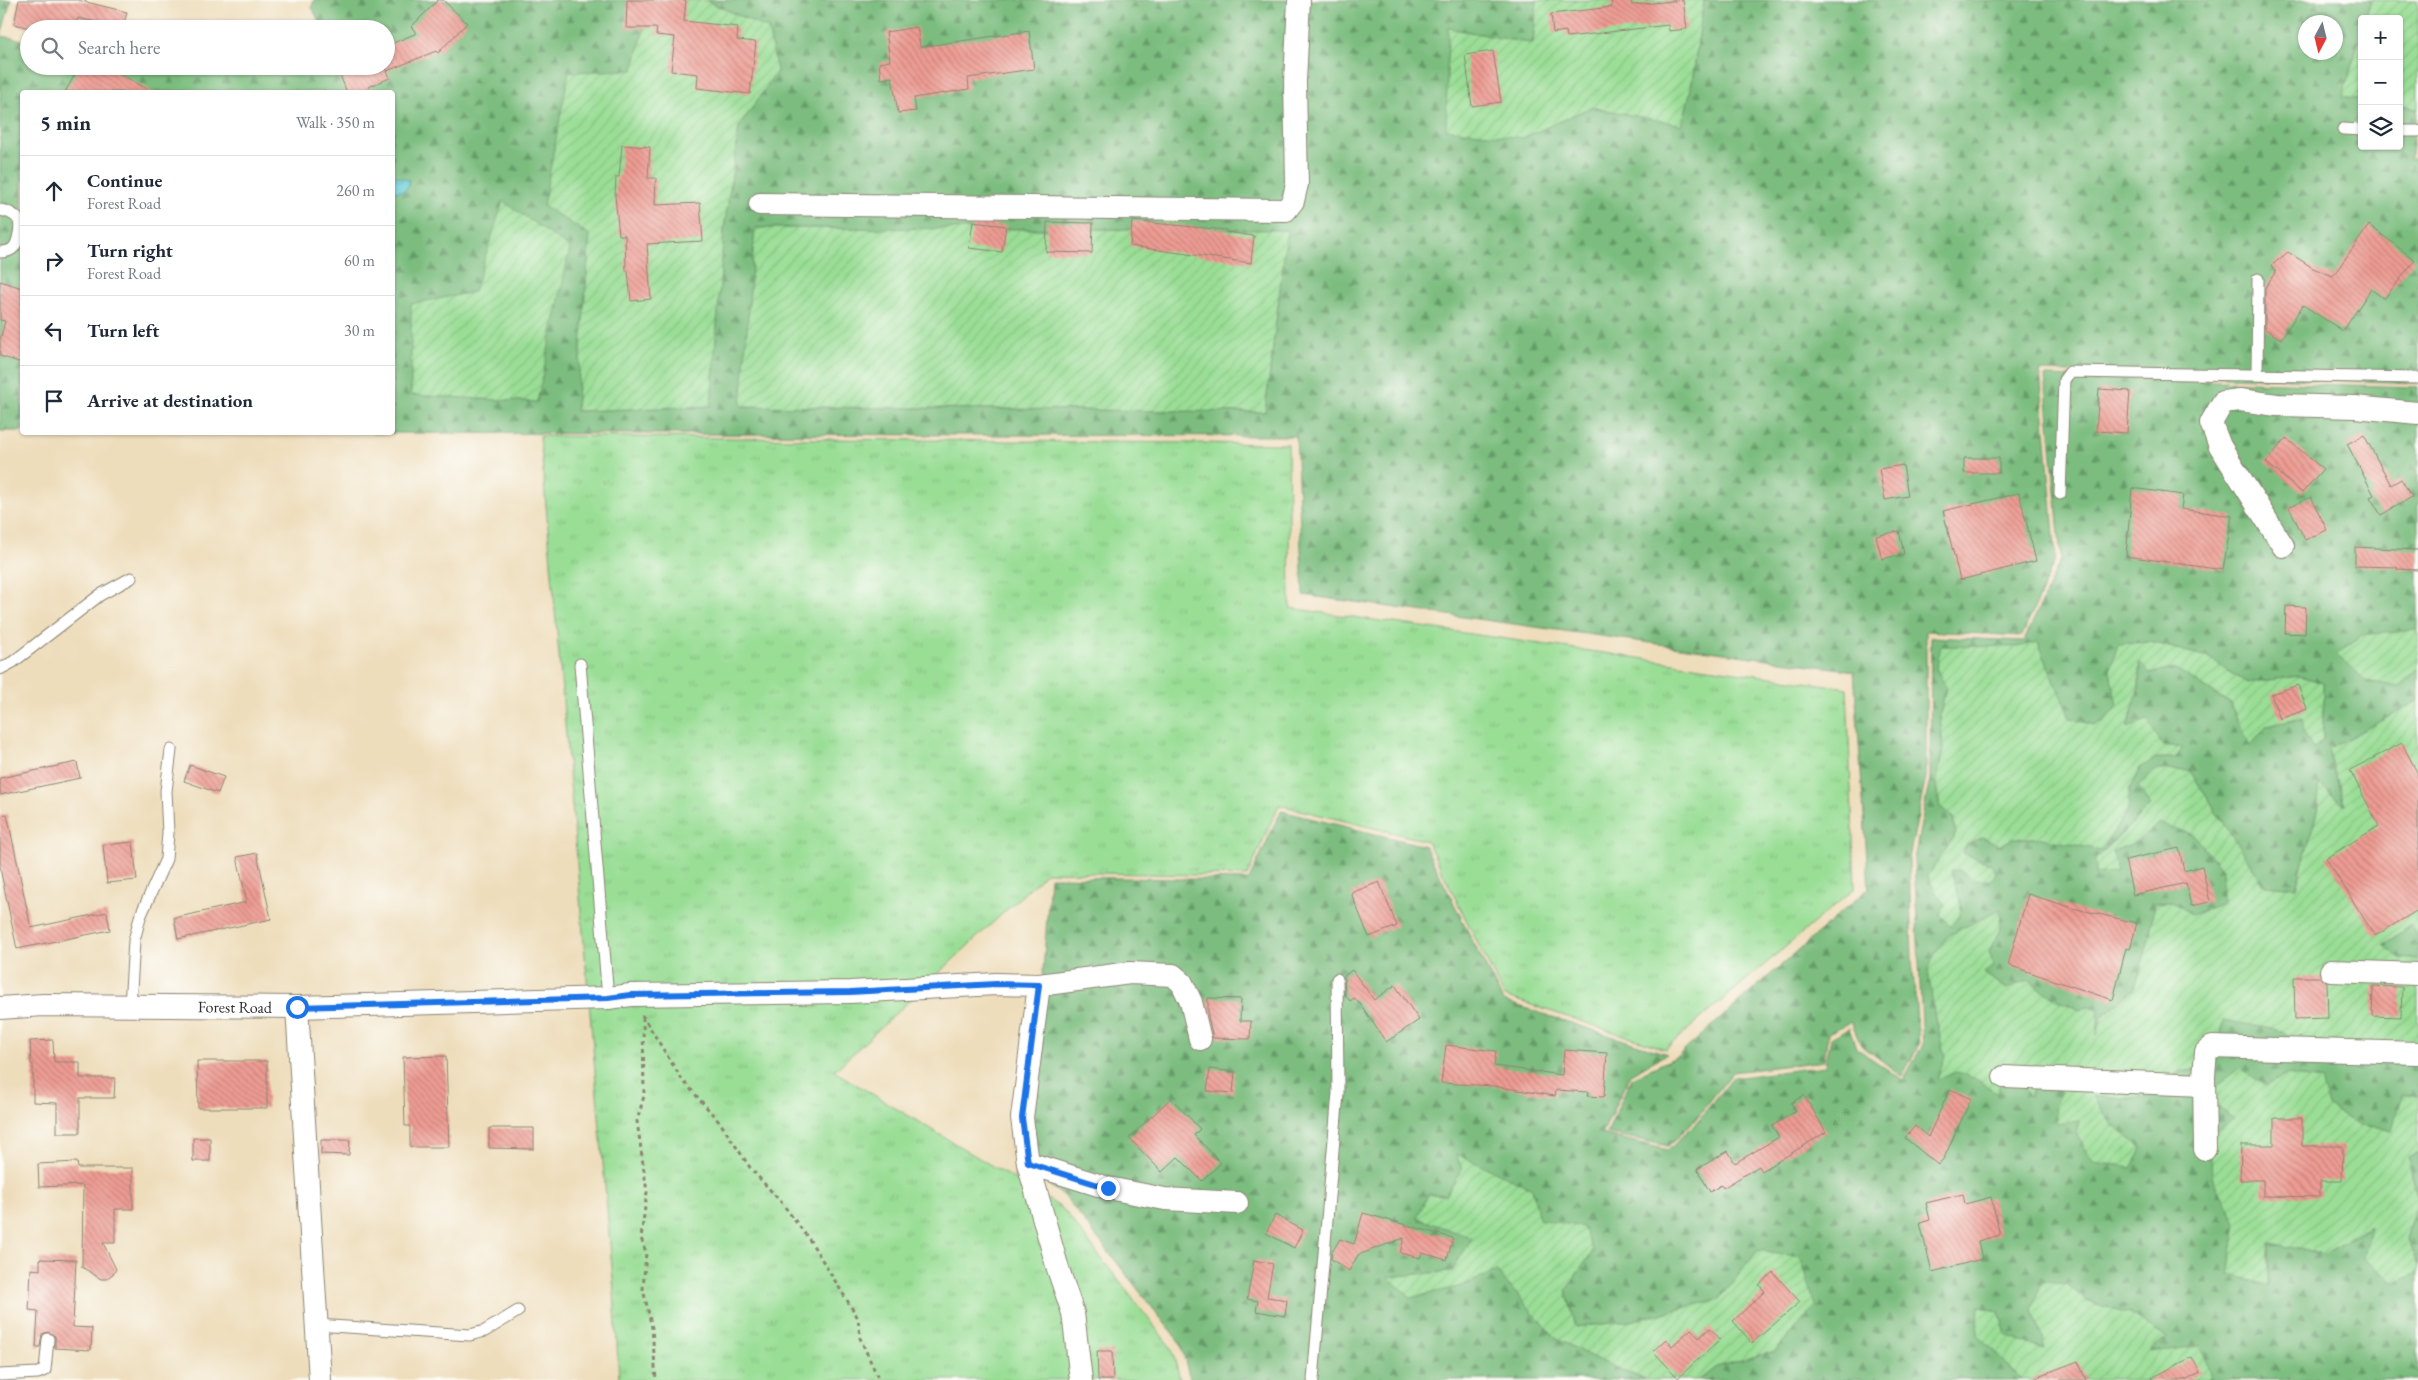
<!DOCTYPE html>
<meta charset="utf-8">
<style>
:root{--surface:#fff;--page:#f2f2f3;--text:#1f2937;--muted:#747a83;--line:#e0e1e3}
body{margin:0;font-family:"EB Garamond",serif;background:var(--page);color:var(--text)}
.controls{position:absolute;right:15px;top:15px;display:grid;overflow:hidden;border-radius:5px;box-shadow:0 1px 4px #0004}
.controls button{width:45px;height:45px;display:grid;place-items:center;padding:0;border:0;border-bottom:1px solid var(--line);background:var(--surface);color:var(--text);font:25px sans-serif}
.compass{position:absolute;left:2298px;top:15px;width:45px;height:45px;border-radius:50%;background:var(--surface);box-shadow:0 1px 4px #0004;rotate:187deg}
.stop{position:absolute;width:15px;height:15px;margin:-11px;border:4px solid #1a73e8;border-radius:50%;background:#fff}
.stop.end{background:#1a73e8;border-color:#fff;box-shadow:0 1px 5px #0008}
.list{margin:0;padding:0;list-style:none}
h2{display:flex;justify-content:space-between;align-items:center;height:65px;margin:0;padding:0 20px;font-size:21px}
h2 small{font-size:16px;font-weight:400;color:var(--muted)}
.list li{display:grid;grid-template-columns:32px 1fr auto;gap:15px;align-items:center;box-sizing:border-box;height:70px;padding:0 20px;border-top:1px solid var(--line)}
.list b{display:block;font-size:19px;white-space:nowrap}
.list p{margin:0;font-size:16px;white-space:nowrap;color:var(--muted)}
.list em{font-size:16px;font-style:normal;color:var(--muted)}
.icon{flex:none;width:28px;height:28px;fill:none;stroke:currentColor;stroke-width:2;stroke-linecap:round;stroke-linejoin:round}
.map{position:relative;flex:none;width:2418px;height:1380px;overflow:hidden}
.search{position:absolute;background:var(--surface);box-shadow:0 1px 4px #0004;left:20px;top:20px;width:375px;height:55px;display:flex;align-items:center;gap:12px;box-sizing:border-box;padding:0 18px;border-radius:28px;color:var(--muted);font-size:19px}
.panel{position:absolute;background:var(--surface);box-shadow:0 1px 4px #0004;left:20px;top:90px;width:375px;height:345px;border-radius:5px}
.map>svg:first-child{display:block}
</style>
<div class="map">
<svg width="2418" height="1380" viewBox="0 0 2418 1380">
<defs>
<pattern id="grass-tufts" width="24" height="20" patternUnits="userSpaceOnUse" patternTransform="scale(1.25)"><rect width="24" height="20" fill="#9ade96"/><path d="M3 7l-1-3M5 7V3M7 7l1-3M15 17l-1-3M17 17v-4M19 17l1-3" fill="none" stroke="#85bf81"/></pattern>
<pattern id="forest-firs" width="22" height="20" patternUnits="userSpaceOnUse" patternTransform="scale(1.25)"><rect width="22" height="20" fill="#7bbd7f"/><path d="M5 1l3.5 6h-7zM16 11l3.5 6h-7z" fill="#659a68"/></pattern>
<pattern id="garden-furrows" width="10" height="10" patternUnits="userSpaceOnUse" patternTransform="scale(1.25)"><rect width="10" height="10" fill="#9ade96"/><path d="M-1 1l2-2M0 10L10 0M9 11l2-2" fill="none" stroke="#85bf81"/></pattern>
<pattern id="water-ripples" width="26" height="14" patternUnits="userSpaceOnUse" patternTransform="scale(1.25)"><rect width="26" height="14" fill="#5dcad2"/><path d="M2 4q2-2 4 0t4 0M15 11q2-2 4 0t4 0" fill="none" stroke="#4da4ab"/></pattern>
<pattern id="building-back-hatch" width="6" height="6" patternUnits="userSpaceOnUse" patternTransform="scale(1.25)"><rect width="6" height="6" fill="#ee9c93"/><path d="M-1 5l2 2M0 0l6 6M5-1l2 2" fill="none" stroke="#c17f78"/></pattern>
</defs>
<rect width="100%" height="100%" fill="#fdfcf7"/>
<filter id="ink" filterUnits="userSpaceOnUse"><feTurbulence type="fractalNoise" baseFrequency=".02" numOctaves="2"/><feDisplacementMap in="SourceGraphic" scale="10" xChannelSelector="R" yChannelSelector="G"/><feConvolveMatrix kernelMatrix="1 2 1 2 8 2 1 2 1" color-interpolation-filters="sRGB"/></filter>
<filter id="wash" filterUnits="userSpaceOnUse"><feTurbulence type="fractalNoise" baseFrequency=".0096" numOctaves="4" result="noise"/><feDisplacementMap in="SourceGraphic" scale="20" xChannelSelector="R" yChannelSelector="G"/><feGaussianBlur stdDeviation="1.12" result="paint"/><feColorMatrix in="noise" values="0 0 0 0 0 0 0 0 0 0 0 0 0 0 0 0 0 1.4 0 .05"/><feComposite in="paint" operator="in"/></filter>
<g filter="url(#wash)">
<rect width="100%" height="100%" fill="#edb"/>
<path fill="url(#grass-tufts)" stroke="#628460" d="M540,436l748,8 2,164 557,80 8,200 -190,161 -161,-53 -77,-155 -148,-36 -32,71 -200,-4 -213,199 228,137 110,141 8,31h-561l-5,-90z"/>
<path fill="url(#forest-firs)" stroke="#537455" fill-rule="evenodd" d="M0,0h11l-10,36 28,5v25h175l66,8 44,-8h72v-37h-63l-11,-22 2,-7h338l-62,235 -14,176 135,-5 13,-177 15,-102 38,-56 -9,-42 -63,-29h832l-4,44 -85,-16 75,110 68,-31 91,17 9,-36 13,-88h667l-6,19h-3v11l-19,66 19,3v47h37v-41l19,3 -8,51h8v224l-378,-12 16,187 -34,78 -96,-5v146l-17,81 3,101 7,86 -17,31 -41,-31 -10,-23 -23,11 -4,28 -91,11 -39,49 -26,25 -61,-13 24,-55 47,-22 191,-168 -15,-217 -551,-76 -7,-159 -924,-3 20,-1v-340h-370v339h-22zM2306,22h30v30h-30zM755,228l532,2 -22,182 -523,-6zM474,292l-63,103 1,-90z
M2045,376l373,11v243l-15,3 -3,54 18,-19v31l-7,6 -83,44 17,58 -26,-23 -1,24 -22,80 -32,-3 -74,-114 -81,74 -13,15 -1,14 18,-23 23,-9 24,-19 34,12 28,34v34l-29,12 -20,-13 -19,1 -4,33 -15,52 -33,29 -6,23 -7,-34 -9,4 -25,-11 -26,-19 -23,9 -23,-17 6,-20 11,-23 -65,90 10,37 12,16 19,7 21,14 3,-9 36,-8 25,17 -7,15 25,13 63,27 -30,-23 -19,-29 30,3 31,-3 25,-24 35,-5 10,-48 58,12 51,33h85v32l-16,-2 -9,36 -33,-4 -31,-19 -9,-27 -34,-4 -21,10 -31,33 -22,57 25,49 -8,49 40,11v-42l55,11 47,-28 22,57 25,-11v108h-212l5,-2 -63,-26 19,-14 -38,-24 -43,-13 -19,-17 -34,25 13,40 -18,-4 -22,-10 -7,-24 -20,-4 -2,27 45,46h-323l17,-13 59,-16 40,-45 -14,-49 -43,-7 -38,49 -89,22 -55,6 -10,-37 27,-39 -54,-32 -82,-64 5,14 -16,26 -18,-1 44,44 -20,33 -64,6 74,9 34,-15 61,68 46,23 43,18h-456l-9,-36 -115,-146 -25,-19 -9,-60 18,-242 199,3 32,-69 144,35 78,155 164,53 -37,20 -28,60 66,16 27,-26 38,-46 92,-12 6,-28 18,-10 7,20 47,32 20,-35 -9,-186 16,-80 1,-142 93,4 37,-82zM2038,642l32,76 23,7 11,-4 13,-15 -7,-35 40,-29 57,15 40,26 53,-7 23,7v57l-10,8 -8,-15 -2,-15 -36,8 -28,-2 -7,-19 -56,-36 -26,4 -11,-11v25l-12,40 35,18 13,13h-19l-16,10 -10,20 -2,22 -27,40 -59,-12h-28l-14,7 -18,-8 -15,7 -4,9 28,11 -40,7 5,21 5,10 -21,12 5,-10 -1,-52 12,-19 -3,-16 -13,-10 -4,-22 7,-37 -3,-33 6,-28 -10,-19z
M2411,925l7,14v21l-18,-2 -16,-13z
M2418,1153v113l-11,-26 11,-40 -10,-42z"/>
<path fill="url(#garden-furrows)" stroke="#628460" d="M652,0h53l63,29 9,42 -38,56 -15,102 -13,177 -135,5 14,-176 -47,-29 26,-134 64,-2z
M1537,0h167l-13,88 -9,37 -91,-18 -68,31 -77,-9 2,-101 85,16z
M2371,0h47v108l-19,-3v-86h-34z
M2362,30v69l-19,-3z
M503,201l67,47 -33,154 -126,-7v-91l63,-12z
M755,228l532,2 -22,182 -524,-6z
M2418,630v38l-17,19 -34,-6 -31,-26 25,-20z
M2038,642l32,76 23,7 11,-4 13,-15 -7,-35 8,-27 32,-2 57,15 40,26 53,-7 23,7v57l-10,9 -9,-16 -2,-15 -35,8 -16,19 -12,-21 -8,-20 -55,-35 -26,4 -11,-11v25l-12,40 21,-7 14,25 21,3 -8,10h-19l-16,10 -10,20 -2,22 -27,40 -59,-12h-28l-14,7 -18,-8 -15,7 -4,9 28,11 5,8 -4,8h-18l-15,-10 -8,1c3,12 14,35 8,46 -2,3 -7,7 -9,9l-10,-12 5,-10 -9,-11 -8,-17 28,-43 -3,-16 -13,-10 -4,-22 7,-36 -3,-34 6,-28 -10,-19 5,-22 76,1z
M2418,699v240l-8,-14 -26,20 16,13 18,2v104h-85l-51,-33 -58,-11 -10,47 -35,5 -25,24 -31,3 -30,-3 19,29 30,23 -10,20 -38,-6 -18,-28 3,-13 -22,3 -3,-17 7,-15 -25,-16 -6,20 -14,-16 -16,4 -3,9 -21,-14 -19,-7 -20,7 8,-23 -10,-37 -7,-49 9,-20 12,-15 52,-26 -1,20 -11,23 5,14 -10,7 22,16 23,-9 26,19 25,11 9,-4 10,3 -2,27 5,-19 33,-29 15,-52 4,-33 19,-1 20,13 29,-12v-34l-28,-34 -34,-12 -24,19 -23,9 4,22 -22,1v-14l55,-54 -12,-20 17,-16 35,1 74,114 32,3 22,-80 1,-24 26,22 -17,-57 83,-44z
M2241,1068l24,18 21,-11 35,5 8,27 31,19 32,4 10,-36 16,2v57l-10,5 10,42 -11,40 11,26v6l-25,11 -29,-26 6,-31 -46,28 -55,-11v42l-41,-11 9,-49 -25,-49 -2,-41 24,-16 -32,-24z
M1456,1154l76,34 7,31 44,8 10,24 -27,39 10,37 55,-6 89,-22 38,-49 43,7 14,49 -40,45 -59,16 -17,13h-53l-43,-18 -46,-23 -61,-68 -34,15 -51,12 -23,-21 64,-6 20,-33 -55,-20 11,-24 18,1 16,-26z
M2042,1282l25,2 19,17 43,13 38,24 -18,14 52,-6 10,32 -5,2h-184l-45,-46 2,-27 20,4 7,24 22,10 17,4 -12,-40z"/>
<path fill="url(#water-ripples)" stroke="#447a7e" d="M393,175l16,5 -1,7 -5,4 -8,1 -2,-2z"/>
<g id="blocks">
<path fill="url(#building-back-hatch)" d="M19,0h59l49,12 -4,16 -45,-10 -3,11h-41l-20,-5z
M438,0h5l24,23 -29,30 -2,-2 -49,20 3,7 -22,9 3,5h-24l-11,-26h49l1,4v-24l31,-13 -6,-6z
M627,0h59l-2,21 54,6 -1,13 19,2 -6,52 -53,-6 1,-14 -27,-3 4,-34 -19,-2 1,-7h-31z
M1611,0h20l1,5 51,-5 4,29 -18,2 -1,-6 -101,12 -1,-6 -13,2 -2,-19 61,-7z
M917,27l3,20 109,-16 5,38 -66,9 1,11 -55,9 2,13 -18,2 -6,-36 -11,2 -2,-16 11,-2 -4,-29z
M1493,51l8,51 -29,4 -7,-51z
M80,66h25l48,26h-88z
M622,145l28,2 -2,31h8l-1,27 45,-2 3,38 -56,3 4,55 -20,2 -3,-30h-2l-1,-36h-6l-4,-39 1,-19h3z
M1132,221l94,9v2l28,4 -3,27 -121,-17z
M973,222l33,4 -4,26 -33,-4z
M1047,222l46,1 -1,30 -46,-1z
M2369,225l46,35 -31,39 -13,-10 -28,42 -40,-26 -22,34 -16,-10v-41l11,-17 -4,-6 16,-13 25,16 20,8z
M0,281l22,7v75l-22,-7v-16l5,-19 -5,-1z
M2099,389l31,2 -3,42 -31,-2z
M2364,435l27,50 10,-6 11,18 -31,18 -11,-18 4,-2 -27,-51z
M2286,438l37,31 -21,24 -36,-31z
M1964,458h35v15h-35z
M1903,465l5,31 -23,4 -6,-31z
M2132,488l51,7 -2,14 51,7 -9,54 -97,-14z
M2019,493l17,68 -76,19 -17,-69z
M2311,497l16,33 -22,10 -16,-33z
M1899,531l5,23 -22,5 -6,-23z
M2355,547l63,3v20l-21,-1v-2l-42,-1z
M2286,606l20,1 -1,27 -20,-1z
M2298,685l9,24 -27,10 -9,-25z
M2402,743l16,31v136l-43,26 -49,-78 53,-32 -29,-56z
M77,762l3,16 -80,17v-17z
M190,765l34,12 -6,16 -34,-12z
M7,814l24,114 76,-16 3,18 -93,19 -17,-81v-53z
M133,842l4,38 -30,3 -4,-38z
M2179,848l5,23 18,-5 8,36 -19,4 -5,-23 -53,12 -8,-35z
M257,853l14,66 -93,20 -4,-21 73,-16 -10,-45z
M1379,882l18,44 -28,11 -18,-44z
M2028,894l45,14 64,15 -7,26 -4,-1 -13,52 -105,-35z
M1352,970l22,30 21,-15 24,35 -33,22 -25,-37 -7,-7 -4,3 -5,-6 -1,-19z
M2294,977h25l8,6 1,35 -33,1z
M2373,986l29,1 -1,30 -29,-1z
M1208,998l33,1 -1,22h11l-1,18 -37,-1 -5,-22z
M53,1040l1,22h26v16h35l-1,20h-34v35h-23v-30l-24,-1v-38h-2l-1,-23z
M1446,1045l50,6 -2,15 68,9 2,-25 43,3 -3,44 -17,-1 1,-4 -32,-2 -1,6 -62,-10 -52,-3z
M446,1056l3,91h-39v-21h-5l-2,-69z
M197,1061h70v47h-69z
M1210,1069l25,3 -2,21 -26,-2z
M1950,1089l21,10 -27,59 -6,7 -33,-27 10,-12 13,11z
M1804,1095l22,37 -64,39 -3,-5 -36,22 -2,-3 -11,7 -13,-23 31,-18 7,12 44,-26 -7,-11 24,-15 -5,-8z
M1171,1098l29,31 -6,6 27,28 -19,18 -24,-24 -16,15 -33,-34z
M2274,1118h28v28h41l-1,35h-22v16l-57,-1v-16h-23l1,-35h33z
M489,1128h45v21l-45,-1z
M193,1138h17v23h-17z
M321,1140h29l-1,15 -28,-1z
M77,1162l1,6h55v41h-18v34h-12l13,26 -2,4 -8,6h-5l-19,-12 1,-82 -44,2 -1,-23z
M1963,1194l2,10 26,-7 9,38 -22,6 4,18 -50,13 -12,-49 10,-3 -4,-17z
M1363,1213l90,25 -6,22 -25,-7 -2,5 -20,-5 4,-15 -46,17 -9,16 -18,-12 1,-7 8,-13 14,5z
M1275,1215l28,15 -9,18 -28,-15z
M40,1259l36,1 -3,67 19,1 -1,22 -36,-2v-12l-7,-4 -6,2 -2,13h-4l2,-36 -9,-1 2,-41 9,1z
M1254,1260l19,4 -6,33 20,3 -2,16 -29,-5 2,-10 -11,-2z
M1773,1272l27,30 -48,41 -19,-22 32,-30 -6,-6z
M1710,1328l10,11 -42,39 -25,-27 13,-12 6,7 19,-17 8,9z
M1097,1351h15l1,29h-15z
M2192,1357l8,16 -13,7h-39z
M2078,1361l8,19h-54l-1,-1z"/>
</g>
</g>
<g filter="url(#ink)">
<use href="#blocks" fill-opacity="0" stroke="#8c8473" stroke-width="1"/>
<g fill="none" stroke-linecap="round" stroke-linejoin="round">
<defs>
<path id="service" d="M2343,129l19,1
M2399,131h19
M0,210c6,1 14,4 18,9 4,6 0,26 -6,30 -3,2 -9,3 -12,3
M2257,375l1,-96
M2060,494l4,-114 6,-8 348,6
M580,664l28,334
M0,669l13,-7 87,-67 31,-17
M130,1006l4,-65 6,-24 26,-58 2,-26 -2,-42 5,-41
M316,1325l154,10 15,-4 33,-20
M0,1375l38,-2 7,-3 3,-31
M1313,1380l25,-287 -1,-114"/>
<g id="minor">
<path d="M760,204l526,6 7,-9 4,-17 -2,-102 4,-82"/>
<path d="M2283,546l-63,-100 -9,-23 12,-21 17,-2 37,5 78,2 63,6"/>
<path d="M2331,971l87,3"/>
<path d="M1039,985l91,-12 43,2 9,8 9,19 9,37"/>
<path d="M297,1007l23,373"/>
<path id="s1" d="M0,1008l43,-3 254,2 311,-9 23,-3 219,-3 146,-8 43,1 -17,133 6,45 30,106 15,44 8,67"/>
<path d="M2004,1077l200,8"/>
<path d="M2205,1149l-1,-73 2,-24 6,-5 206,6"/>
<path d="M1028,1163l80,25 57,11 72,4"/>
</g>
</defs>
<use href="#service" stroke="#8c8473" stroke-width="13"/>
<use href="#minor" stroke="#8c8473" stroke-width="24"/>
<path stroke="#8c8473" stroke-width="3" stroke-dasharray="4 4" stroke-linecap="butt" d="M642,1015l39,63 40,46 30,45 31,34 29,39 47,76 2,20 19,42
M643,1017l1,79 -7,25 10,71 -6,46 5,14 -3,37 9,39 4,52"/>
<use href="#service" stroke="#fff" stroke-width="11"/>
<use href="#minor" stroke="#fff" stroke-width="22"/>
</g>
</g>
<g fill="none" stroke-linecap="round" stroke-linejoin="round" filter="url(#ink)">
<path stroke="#1a73e8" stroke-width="6" d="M297,1007l311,-9 22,-3 220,-3 146,-8 43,1 -17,133 6,45 80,25"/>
</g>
<g text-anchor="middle" stroke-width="4" stroke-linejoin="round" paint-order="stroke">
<g font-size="16" fill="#2b2b2b" stroke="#fdfcf7">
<text dy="6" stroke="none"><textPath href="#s1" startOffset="235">Forest Road</textPath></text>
</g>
</g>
</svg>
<div class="controls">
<button>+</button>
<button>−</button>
<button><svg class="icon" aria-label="layers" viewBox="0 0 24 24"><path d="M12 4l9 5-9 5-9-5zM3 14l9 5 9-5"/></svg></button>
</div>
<svg class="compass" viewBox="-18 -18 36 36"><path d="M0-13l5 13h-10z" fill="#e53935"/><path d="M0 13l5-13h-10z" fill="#747a83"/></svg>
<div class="stop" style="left:297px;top:1007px"></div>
<div class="stop end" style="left:1108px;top:1188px"></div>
<div class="search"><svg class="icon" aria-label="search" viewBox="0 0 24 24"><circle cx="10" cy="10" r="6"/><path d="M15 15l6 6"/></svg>Search here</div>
<section class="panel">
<h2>5 min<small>Walk · 350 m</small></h2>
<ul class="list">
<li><svg class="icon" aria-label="ahead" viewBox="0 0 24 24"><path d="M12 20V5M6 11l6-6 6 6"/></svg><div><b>Continue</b><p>Forest Road</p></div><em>260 m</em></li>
<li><svg class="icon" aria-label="right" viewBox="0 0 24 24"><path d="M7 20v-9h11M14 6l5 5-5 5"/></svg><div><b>Turn right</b><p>Forest Road</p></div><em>60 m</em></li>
<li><svg class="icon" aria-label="left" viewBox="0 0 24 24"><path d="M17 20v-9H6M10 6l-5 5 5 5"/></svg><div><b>Turn left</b></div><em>30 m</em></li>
<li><svg class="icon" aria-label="arrive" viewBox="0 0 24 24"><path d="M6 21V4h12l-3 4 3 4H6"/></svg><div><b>Arrive at destination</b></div></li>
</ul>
</section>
</div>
